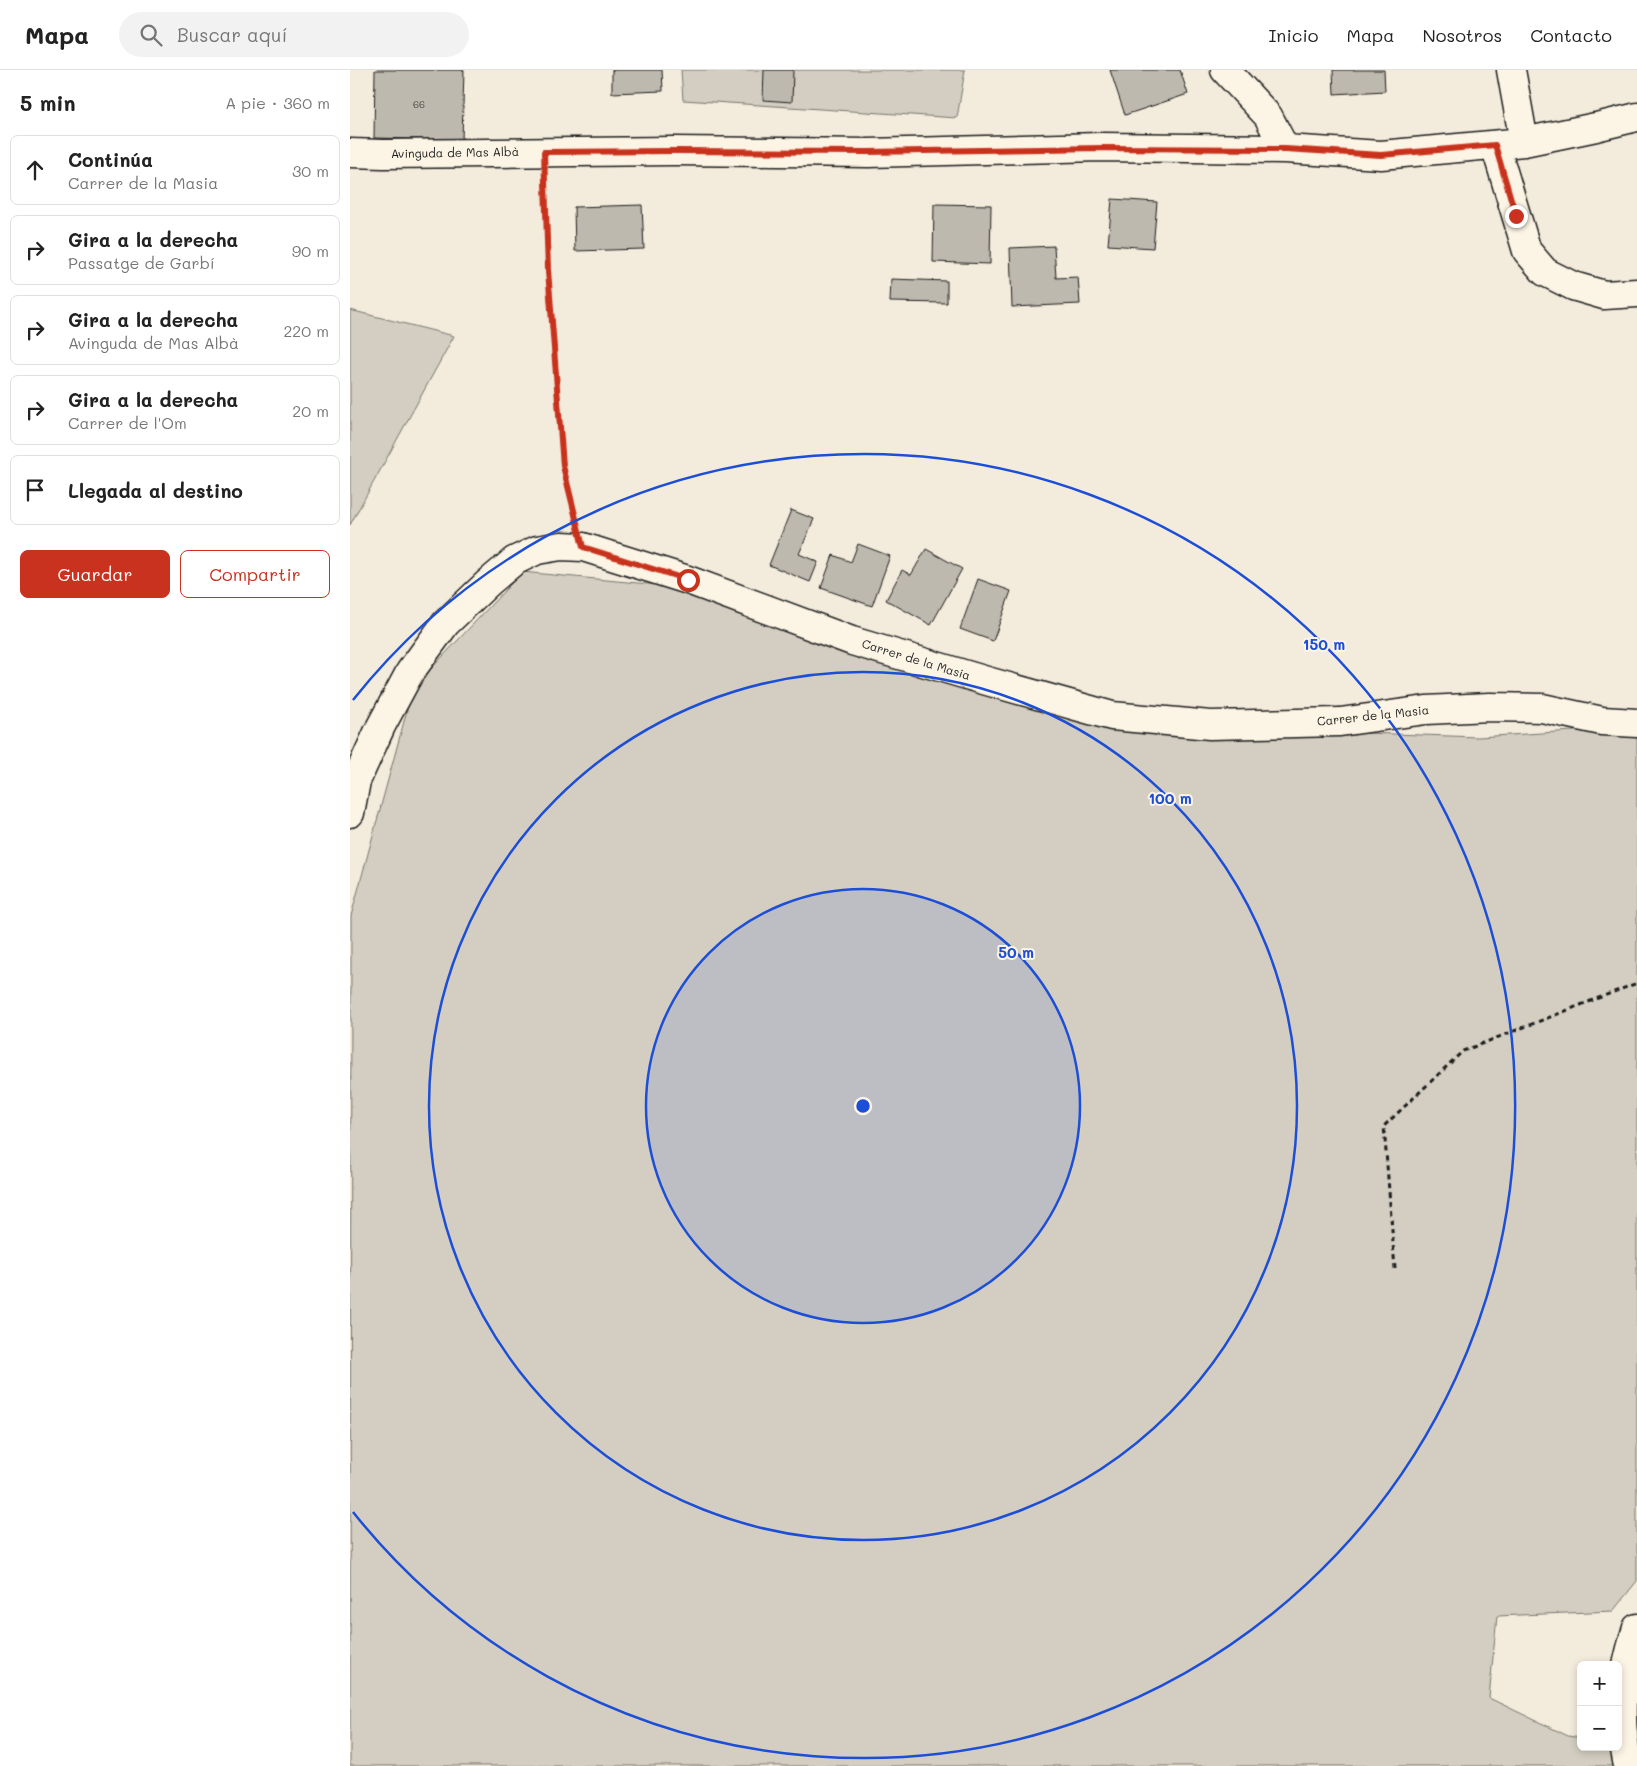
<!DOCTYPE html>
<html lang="es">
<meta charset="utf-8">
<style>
:root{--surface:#fff;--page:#f2f2f2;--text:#222;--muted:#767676;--line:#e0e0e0;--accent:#c8321e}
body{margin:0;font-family:Mali,sans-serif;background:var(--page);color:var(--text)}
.controls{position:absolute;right:15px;bottom:15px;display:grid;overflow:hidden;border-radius:8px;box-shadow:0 2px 8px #0003}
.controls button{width:45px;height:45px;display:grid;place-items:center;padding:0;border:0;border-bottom:1px solid var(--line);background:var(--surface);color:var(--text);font:25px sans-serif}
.stop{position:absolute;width:15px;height:15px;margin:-11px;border:4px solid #c8321e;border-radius:50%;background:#fff}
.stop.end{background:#c8321e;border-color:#fff;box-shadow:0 1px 5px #0008}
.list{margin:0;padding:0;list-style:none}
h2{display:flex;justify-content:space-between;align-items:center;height:65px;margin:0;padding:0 20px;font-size:21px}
h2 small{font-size:16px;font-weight:400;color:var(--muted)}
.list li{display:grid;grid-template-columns:32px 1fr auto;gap:15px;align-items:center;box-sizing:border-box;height:70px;margin:0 10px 10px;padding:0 10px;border:1px solid var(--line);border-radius:8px}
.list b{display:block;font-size:19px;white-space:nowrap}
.list p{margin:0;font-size:16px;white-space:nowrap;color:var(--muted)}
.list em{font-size:16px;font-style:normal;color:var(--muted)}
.actions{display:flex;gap:10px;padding:15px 20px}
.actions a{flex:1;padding:11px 0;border:1px solid var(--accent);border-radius:8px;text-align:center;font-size:18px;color:var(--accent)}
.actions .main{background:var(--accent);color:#fff}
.icon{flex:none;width:28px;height:28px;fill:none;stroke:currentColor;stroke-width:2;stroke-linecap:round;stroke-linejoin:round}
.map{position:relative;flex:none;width:1287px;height:1696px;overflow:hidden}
header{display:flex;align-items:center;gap:30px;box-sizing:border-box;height:70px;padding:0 25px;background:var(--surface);border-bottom:1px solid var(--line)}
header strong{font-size:24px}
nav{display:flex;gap:28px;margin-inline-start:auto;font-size:18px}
.search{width:350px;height:45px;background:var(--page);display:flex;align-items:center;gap:12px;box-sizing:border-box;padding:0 18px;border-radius:28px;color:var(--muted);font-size:19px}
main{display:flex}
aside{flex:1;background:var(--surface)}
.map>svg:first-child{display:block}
</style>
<header>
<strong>Mapa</strong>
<div class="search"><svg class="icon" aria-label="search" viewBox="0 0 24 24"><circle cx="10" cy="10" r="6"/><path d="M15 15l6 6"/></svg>Buscar aquí</div>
<nav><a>Inicio</a><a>Mapa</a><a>Nosotros</a><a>Contacto</a></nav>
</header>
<main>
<aside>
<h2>5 min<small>A pie · 360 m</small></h2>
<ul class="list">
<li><svg class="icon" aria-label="ahead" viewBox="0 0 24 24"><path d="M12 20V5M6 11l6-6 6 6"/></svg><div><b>Continúa</b><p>Carrer de la Masia</p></div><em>30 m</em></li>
<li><svg class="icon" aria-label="right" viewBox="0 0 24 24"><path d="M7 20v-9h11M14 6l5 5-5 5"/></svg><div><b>Gira a la derecha</b><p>Passatge de Garbí</p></div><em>90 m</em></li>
<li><svg class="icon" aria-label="right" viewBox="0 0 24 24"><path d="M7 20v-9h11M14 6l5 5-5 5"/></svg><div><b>Gira a la derecha</b><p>Avinguda de Mas Albà</p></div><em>220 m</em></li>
<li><svg class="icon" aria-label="right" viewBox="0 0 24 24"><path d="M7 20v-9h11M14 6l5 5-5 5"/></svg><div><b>Gira a la derecha</b><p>Carrer de l'Om</p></div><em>20 m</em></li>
<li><svg class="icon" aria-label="arrive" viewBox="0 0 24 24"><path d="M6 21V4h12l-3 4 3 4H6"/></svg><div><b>Llegada al destino</b></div></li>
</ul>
<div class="actions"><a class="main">Guardar</a><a>Compartir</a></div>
</aside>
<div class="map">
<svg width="1287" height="1696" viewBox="0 0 1287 1696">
<rect width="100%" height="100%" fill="#f3ecdd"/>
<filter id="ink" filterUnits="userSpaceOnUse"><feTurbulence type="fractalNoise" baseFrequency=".02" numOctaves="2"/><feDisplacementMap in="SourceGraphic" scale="10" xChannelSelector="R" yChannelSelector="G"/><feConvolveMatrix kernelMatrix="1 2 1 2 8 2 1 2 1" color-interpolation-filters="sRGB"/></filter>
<g filter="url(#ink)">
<path fill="#d3cec1" stroke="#78756e" d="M331,0h284l-8,48 -274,-18z
M0,240l104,26 -104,189z
M172,502l137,13 451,139 368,13 159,-10v854l-24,30 -116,5 -8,82 79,38 13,2v9h37l19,19h-1287l1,-850 62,-228z"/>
<path fill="#beb9ae" stroke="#1c1c1c" d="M25,0h89l-2,70 -88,-2z
M262,0h50l1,21 -51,2z
M414,0h29l-1,32 -29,-2z
M760,0h70l8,24 -63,21z
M983,0h51l1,21 -51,3z
M762,129l45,3 -4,46 -45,-3z
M584,134l57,1 -1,59 -57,-2z
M292,135l2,44 -69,2 -1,-44z
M704,176l2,32 22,-1 2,27 -68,3 -2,-59z
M541,209l56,2v22l-57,-1z
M441,440l23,9 -15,35 19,8 -8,20 -41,-17z
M508,474l32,12 -18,50 -51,-18 12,-33 18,7z
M576,479l36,20 -31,56 -45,-25 16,-30 9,5z
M628,509l33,12 -18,50 -33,-12z"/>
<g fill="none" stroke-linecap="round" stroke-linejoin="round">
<defs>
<path id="minor" d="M875,0l43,46 17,33
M1161,0l13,72
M1145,75l32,106 18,21 28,14 31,9 33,-2
M0,83l33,1 291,-3 194,2 233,-6 184,2 96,6 143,-13 72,-15 41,-10
M0,743l6,-32 25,-55 29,-54 36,-49 42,-40 26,-22 23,-11 24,-4 22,1 105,33 164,61 135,40 125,35 98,9 130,-3 86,-12 63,-3 53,1 60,13 35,2
M1278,1696c-11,-53 -7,-87 9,-138"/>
</defs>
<use href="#minor" stroke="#1c1c1c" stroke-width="31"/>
<path stroke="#1c1c1c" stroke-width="3" stroke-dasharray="5 4" stroke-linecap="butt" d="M195,111l3,89 15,196 13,52
M1045,1199l-11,-143 79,-75 174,-68"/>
<use href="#minor" stroke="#fcf5e5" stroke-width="28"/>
</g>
</g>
<g fill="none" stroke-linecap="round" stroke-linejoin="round" filter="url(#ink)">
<path stroke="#c8321e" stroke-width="6" d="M338,510l-105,-33 -20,-81 -15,-196 -4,-118 130,-1 194,1 233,-4 184,1 96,6 114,-10 21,71"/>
</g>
<circle cx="513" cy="1036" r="217" fill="#1d4ed8" fill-opacity=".12"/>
<g fill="none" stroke="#1d4ed8" stroke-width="2.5">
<circle cx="513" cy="1036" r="217"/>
<circle cx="513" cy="1036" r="434"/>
<path d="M3 630A652 652 0 1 1 3 1442"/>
</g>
<g text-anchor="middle" stroke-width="4" stroke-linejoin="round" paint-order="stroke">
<g font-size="10" fill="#444340">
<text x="69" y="38">66</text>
</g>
<g font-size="12" fill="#1c1c1c" stroke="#fcf5e5">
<text transform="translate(105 83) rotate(-1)" y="4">Avinguda de Mas Albà</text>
<text transform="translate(566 590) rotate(17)" y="4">Carrer de la Masia</text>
<text transform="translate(1023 646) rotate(-6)" y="4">Carrer de la Masia</text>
</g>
</g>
<circle cx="513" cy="1036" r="8" fill="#1d4ed8" stroke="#fcf5e5" stroke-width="2.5"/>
<g font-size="15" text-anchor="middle" font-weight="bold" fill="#1d4ed8" stroke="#fcf5e5" stroke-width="4" stroke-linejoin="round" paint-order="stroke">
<text x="974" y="580">150 m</text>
<text x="820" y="734">100 m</text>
<text x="666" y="888">50 m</text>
</g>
</svg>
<div class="controls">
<button>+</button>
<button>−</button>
</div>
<div class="stop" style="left:338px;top:510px"></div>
<div class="stop end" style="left:1166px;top:146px"></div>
</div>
</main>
